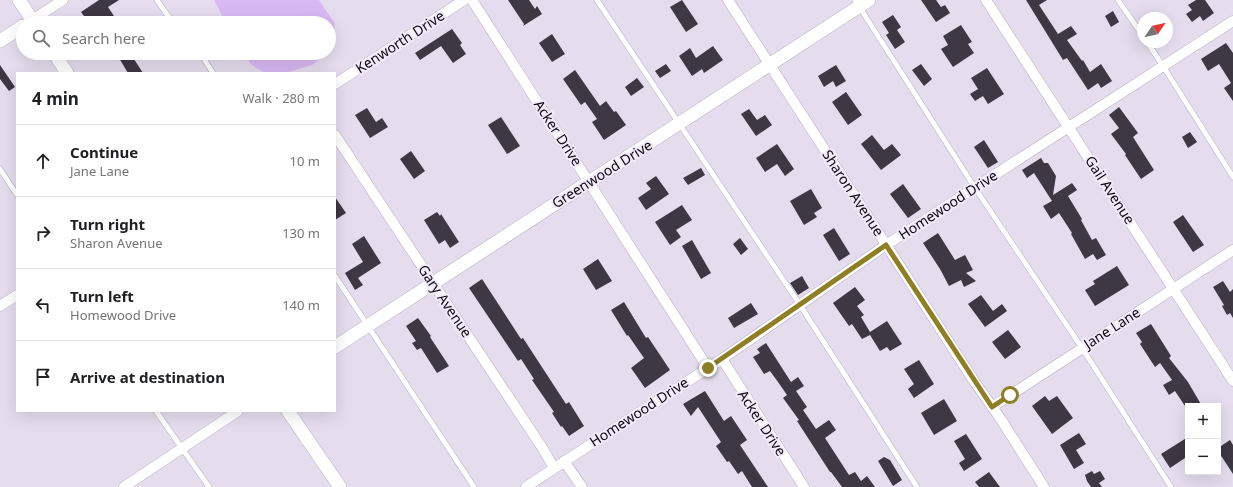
<!DOCTYPE html>
<meta charset="utf-8">
<style>
:root{--surface:#fff;--page:#f6f6f6;--text:#202124;--muted:#757577;--line:#e0e0e0}
body{margin:0;font-family:"Noto Sans",sans-serif;background:var(--page);color:var(--text)}
.controls{position:absolute;right:12px;bottom:12px;display:grid;overflow:hidden;border-radius:0px;box-shadow:0 4px 16px #0002}
.controls button{width:36px;height:36px;display:grid;place-items:center;padding:0;border:0;border-bottom:1px solid var(--line);background:var(--surface);color:var(--text);font:20px sans-serif}
.compass{position:absolute;left:1137px;top:12px;width:36px;height:36px;border-radius:50%;background:var(--surface);box-shadow:0 4px 16px #0002;rotate:56deg}
.stop{position:absolute;width:12px;height:12px;margin:-9px;border:3px solid #8e7e24;border-radius:50%;background:#fff}
.stop.end{background:#8e7e24;border-color:#fff;box-shadow:0 1px 4px #0008}
.list{margin:0;padding:0;list-style:none}
h2{display:flex;justify-content:space-between;align-items:center;height:52px;margin:0;padding:0 16px;font-size:17px}
h2 small{font-size:13px;font-weight:400;color:var(--muted)}
.list li{display:grid;grid-template-columns:26px 1fr auto;gap:12px;align-items:center;box-sizing:border-box;height:72px;padding:0 16px;border-top:1px solid var(--line)}
.list b{display:block;font-size:15px;white-space:nowrap}
.list p{margin:0;font-size:13px;white-space:nowrap;color:var(--muted)}
.list em{font-size:13px;font-style:normal;color:var(--muted)}
.icon{flex:none;width:22px;height:22px;fill:none;stroke:currentColor;stroke-width:2;stroke-linecap:round;stroke-linejoin:round}
.map{position:relative;flex:none;width:1233px;height:487px;overflow:hidden}
.search{position:absolute;background:var(--surface);box-shadow:0 4px 16px #0002;left:16px;top:16px;width:320px;height:44px;display:flex;align-items:center;gap:10px;box-sizing:border-box;padding:0 14px;border-radius:22px;color:var(--muted);font-size:15px}
.panel{position:absolute;background:var(--surface);box-shadow:0 4px 16px #0002;left:16px;top:72px;width:320px;height:340px;border-radius:0px}
.map>svg:first-child{display:block}
</style>
<div class="map">
<svg width="1233" height="487" viewBox="0 0 1233 487">
<rect width="100%" height="100%" fill="#e5dced"/>
<path fill="#d9b9f4" d="M214,0h105l16,24 -2,17 -4,8v-26h-103z
M243,53h84l-15,12 -26,8 -23,-1 -11,-7z"/>
<path fill="#3e3744" d="M99,0h20l-11,7 8,12 -6,4h-21l-8,-11z
M508,0h21l6,9 2,-3 5,8 -19,12 1,-2z
M682,0l16,24 -12,8 -16,-25z
M921,0h15l5,7 4,-2 5,8 -14,9z
M1026,0h21l-8,5 19,29 13,-8 6,8 -10,6 15,21 1,-1 7,12 11,-8 11,17 -11,7 -3,-5 -10,7 -21,-32 -4,2z
M1196,0h9l9,13 -11,8 -3,-5 -8,6 -6,-8 6,-4 -4,-5z
M1113,11l6,11 -8,5 -6,-11z
M893,15l8,12 -4,3 8,12 -10,7 -9,-14 3,-2 -7,-11z
M961,25l11,17 -4,2 6,9 -21,14 -12,-18 7,-4 -5,-9z
M452,29l10,14 -2,2 6,9 -13,9 -12,-17 -21,14 -5,-7z
M552,34l13,20 -13,8 -13,-19z
M1226,43l7,10v48l-9,-13 7,-5 -12,-19 -11,7 -7,-12z
M713,46l10,14 -19,13 -2,-4 -10,7 -13,-20 11,-8 6,10z
M128,53h2l13,20h-15l-9,-15z
M666,64l5,7 -11,7 -5,-7z
M921,64l11,15 -8,7 -12,-16z
M0,65l15,22 -6,4 -9,-12z
M836,65l10,16 -10,6 -3,-6 -9,6 -6,-11z
M987,68l17,26 -16,10 -5,-8 -8,5 -5,-7 8,-5 -7,-11z
M575,70l25,36 6,-5 8,11 2,-1 10,14 -22,15 -12,-18 5,-3 -12,-17 -4,3 -18,-26z
M637,78l7,9 -13,9 -6,-9z
M846,92l16,23 -14,10 -16,-23z
M1119,107l19,26 -5,4 21,33 -13,9 -16,-24 1,-1 -15,-20 8,-6 -10,-13z
M367,108l9,14 6,-4 6,9 -18,11 -15,-23z
M749,109l8,11 8,-5 7,10 -16,11 -15,-22z
M501,117l19,29 -13,8 -19,-29z
M1190,132l7,10 -9,6 -6,-11z
M872,135l12,15 8,-6 9,11 -20,15 -20,-26z
M984,140l14,22 -10,6 -14,-21z
M777,144l17,25 -9,7 -8,-12 -12,8 -9,-14z
M411,151l14,20 -11,8 -14,-20z
M1041,158l3,5h4l8,13 -3,19 19,-12 5,7 -9,6 14,23 -1,1 11,20 4,-2 10,17 -9,5 -4,-6 -8,5 -14,-25 1,-1 -13,-20 -8,6 -8,-13 9,-5 -18,-28 -7,5 -5,-8z
M701,168l4,7 -17,10 -5,-7z
M656,176l13,18 -23,16 -8,-12 13,-9 -5,-6z
M903,184l18,25 -13,9 -18,-24z
M811,189l11,19 -8,5 3,4 -13,8 -14,-24z
M335,197l11,16 -11,7z
M682,205l10,15 -16,10 5,7 -11,8 -15,-23z
M437,212l3,4 1,-2 18,28 -9,6 -5,-8 -6,4 -15,-24z
M1183,215l21,30 -11,7 -20,-30z
M834,228l16,26 -11,7 -16,-26z
M938,233l17,27 10,-5 8,15 -7,3 10,8 -12,6 -3,-7 -12,6 -9,-17 -17,-26z
M364,236l17,27 -23,15 5,7 -8,5 -10,-17 18,-11 -11,-18z
M740,238l8,11 -7,6 -8,-11z
M692,240l19,33 -10,6 -19,-33z
M598,259l14,22 -16,9 -13,-21z
M1117,266l12,19 -34,21 -10,-16 10,-6 -2,-3z
M802,276l7,12 -11,7 -8,-12z
M482,279l39,60 2,-1 43,66 3,-2 15,24 -15,10 -7,-10 -1,1 -9,-14 2,-1 -22,-32 2,-1 -13,-20 -3,2 -49,-73z
M1223,281l7,11 3,-3v29l-3,-5 -3,2 -5,-9 2,-1 -11,-18z
M855,287l10,13 -8,6 7,9 -3,2 9,15 17,-11 15,23 -12,7 -3,-4 -7,4 -10,-16 -8,4 -10,-15 -3,2 -16,-23z
M981,295l12,16 9,-7 5,7 -22,16 -17,-23z
M624,302l22,36 2,-1 22,33 -25,18 -14,-20 13,-10 -16,-23 -1,1 -16,-26z
M751,303l7,11 -24,14 -6,-10z
M418,318l13,18 -1,1 19,29 -12,7 -16,-25 -4,2 -5,-7 4,-2 -10,-15z
M1151,324l20,32 -2,2 19,24 14,24h-17l-10,-15 -6,4 -6,-10 9,-5 -12,-17 -5,4 -15,-23 2,-2 -6,-9z
M1008,330l13,17 -16,12 -13,-17z
M766,343l25,39 7,-5 6,9 -8,5 11,16 -4,3 13,19 13,-9 7,10 -11,8 24,37 6,-3 6,9 6,-5 8,11h-33l-11,-15h-1l-33,-51 2,-1 -16,-22 4,-3 -9,-13 -8,-11 -6,3 -11,-17 7,-4 -3,-4z
M919,360l15,24 -20,14 -6,-9 6,-5 -10,-15z
M705,391l19,30 7,-5 16,24 -7,5 28,42h-16l-10,-16 -4,3 -9,-13 -2,1 -11,-16 5,-4 -23,-35 -7,9 -8,-12z
M1045,396l4,5 8,-5 16,22 -21,16 -20,-28z
M944,399l13,22 -23,14 -13,-22z
M1079,433l7,11 -10,6 8,13 -10,6 -14,-24z
M966,434l16,25 -18,12 -5,-8 6,-4 -11,-18z
M1188,437v19l-18,12 -9,-14z
M1230,440l3,5v29l-15,-23v-3z
M884,457l6,3 12,20 -9,6 -15,-25z
M1092,471l2,3 6,-3 5,8 -6,4 3,4h-11l-4,-6 -2,-6z
M989,472l11,15h-21l-4,-5z"/>
<g fill="none" stroke-linecap="round" stroke-linejoin="round">
<defs>
<path id="service" d="M157,0l16,23
M597,0l203,305 117,182
M855,0l120,188 107,160 89,139
M1118,0l25,36
M1147,42l16,24 70,111
M200,53l13,20
M0,169l17,26
M335,276l139,211
M156,411l53,76"/>
<path id="minor" d="M472,0l236,368
M728,0l246,381 26,37 44,69
M986,0l247,381
M32,20l31,-20
M335,84l129,-84
M335,135l208,314 11,19
M0,306l17,-11
M722,359l82,128
M992,407l241,-157
M564,461l18,26
M124,487l114,-76
M526,487l65,-43 131,-85 164,-114 347,-224"/>
<path id="tertiary" d="M19,0l15,23
M0,41l23,-15
M54,53l13,20
M335,347l534,-347
M288,411l52,76"/>
</defs>
<use href="#service" stroke="#b6aebe" stroke-width="6"/>
<use href="#minor" stroke="#b6aebe" stroke-width="11"/>
<use href="#tertiary" stroke="#b6aebe" stroke-width="14"/>
<use href="#service" stroke="#fff" stroke-width="5"/>
<use href="#minor" stroke="#fff" stroke-width="10"/>
<use href="#tertiary" stroke="#fff" stroke-width="13"/>
</g>
<g fill="none" stroke-linecap="round" stroke-linejoin="round">
<path stroke="#8e7e24" stroke-width="5" d="M708,368l178,-123 106,162 18,-12"/>
</g>
<g text-anchor="middle" stroke-width="4" stroke-linejoin="round" paint-order="stroke">
<g font-size="14" fill="#0d0a10" stroke="#f2e9fa">
<text transform="translate(400 42) rotate(-33)" y="5">Kenworth Drive</text>
<text transform="translate(558 133) rotate(57)" y="5">Acker Drive</text>
<text transform="translate(602 174) rotate(-32)" y="5">Greenwood Drive</text>
<text transform="translate(1110 190) rotate(57)" y="5">Gail Avenue</text>
<text transform="translate(853 193) rotate(57)" y="5">Sharon Avenue</text>
<text transform="translate(948 205) rotate(-33)" y="5">Homewood Drive</text>
<text transform="translate(445 301) rotate(56)" y="5">Gary Avenue</text>
<text transform="translate(1112 328) rotate(-33)" y="5">Jane Lane</text>
<text transform="translate(639 412) rotate(-33)" y="5">Homewood Drive</text>
<text transform="translate(762 423) rotate(57)" y="5">Acker Drive</text>
</g>
</g>
</svg>
<div class="controls">
<button>+</button>
<button>−</button>
</div>
<svg class="compass" viewBox="-18 -18 36 36"><path d="M0-13l5 13h-10z" fill="#e53935"/><path d="M0 13l5-13h-10z" fill="#757577"/></svg>
<div class="stop" style="left:1010px;top:395px"></div>
<div class="stop end" style="left:708px;top:368px"></div>
<div class="search"><svg class="icon" aria-label="search" viewBox="0 0 24 24"><circle cx="10" cy="10" r="6"/><path d="M15 15l6 6"/></svg>Search here</div>
<section class="panel">
<h2>4 min<small>Walk · 280 m</small></h2>
<ul class="list">
<li><svg class="icon" aria-label="ahead" viewBox="0 0 24 24"><path d="M12 20V5M6 11l6-6 6 6"/></svg><div><b>Continue</b><p>Jane Lane</p></div><em>10 m</em></li>
<li><svg class="icon" aria-label="right" viewBox="0 0 24 24"><path d="M7 20v-9h11M14 6l5 5-5 5"/></svg><div><b>Turn right</b><p>Sharon Avenue</p></div><em>130 m</em></li>
<li><svg class="icon" aria-label="left" viewBox="0 0 24 24"><path d="M17 20v-9H6M10 6l-5 5 5 5"/></svg><div><b>Turn left</b><p>Homewood Drive</p></div><em>140 m</em></li>
<li><svg class="icon" aria-label="arrive" viewBox="0 0 24 24"><path d="M6 21V4h12l-3 4 3 4H6"/></svg><div><b>Arrive at destination</b></div></li>
</ul>
</section>
</div>
